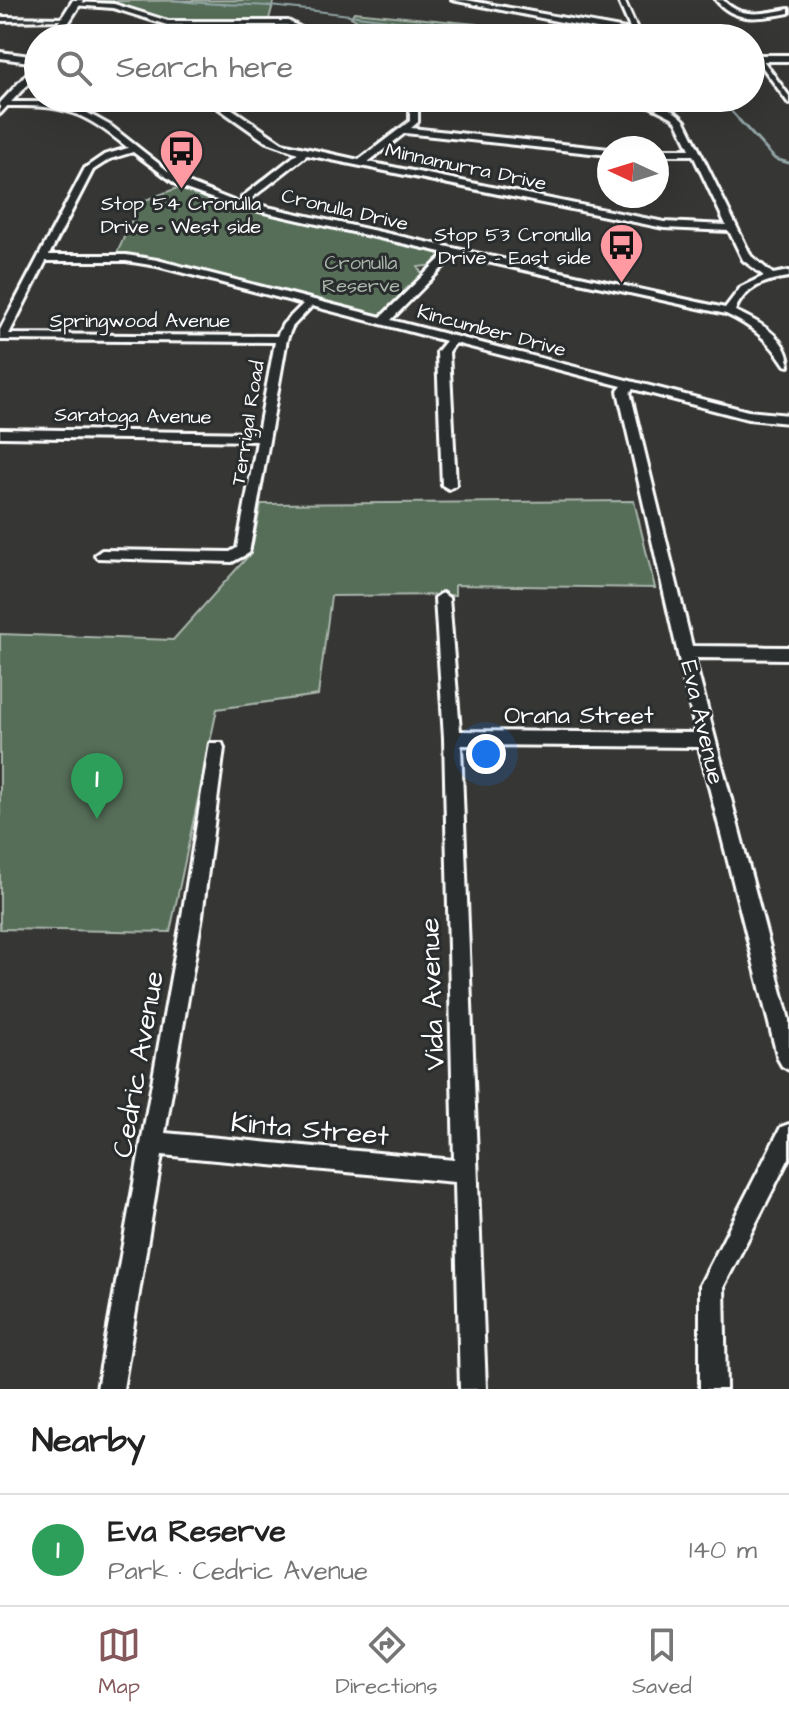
<!DOCTYPE html>
<meta charset="utf-8">
<style>
:root{--surface:#fff;--page:#f6f6f6;--text:#222;--muted:#767676;--line:#e0e0e0;--accent:#85585c}
body{margin:0;font-family:"Architects Daughter",sans-serif;background:var(--page);color:var(--text)}
.compass{position:absolute;left:597px;top:136px;width:72px;height:72px;border-radius:50%;background:var(--surface);box-shadow:0 8px 32px #0002;rotate:274deg}
.you{position:absolute;left:486px;top:754px;width:28px;height:28px;margin:-20px;border:6px solid #fff;border-radius:50%;background:#1a73e8;box-shadow:0 0 0 12px #1a73e833}
.badge{display:grid;place-items:center;width:52px;height:52px;border-radius:50%;background:var(--accent);color:#fff;font-size:26px;font-weight:700}
.pin{position:absolute;translate:-50% -66px;filter:drop-shadow(0 2px 4px #0008)}
.pin::after{content:'';position:absolute;top:42px;width:28px;height:24px;background:inherit;clip-path:polygon(0 0,100% 0,50% 100%)}
.list{margin:0;padding:0;list-style:none}
h2{display:flex;justify-content:space-between;align-items:center;height:104px;margin:0;padding:0 32px;font-size:34px}
h2 small{font-size:26px;font-weight:400;color:var(--muted)}
.list li{display:grid;grid-template-columns:52px 1fr auto;gap:24px;align-items:center;box-sizing:border-box;height:112px;padding:0 32px;border-top:2px solid var(--line)}
.list b{display:block;font-size:30px;white-space:nowrap}
.list p{margin:0;font-size:26px;white-space:nowrap;color:var(--muted)}
.list em{font-size:26px;font-style:normal;color:var(--muted)}
.icon{flex:none;width:44px;height:44px;fill:none;stroke:currentColor;stroke-width:2;stroke-linecap:round;stroke-linejoin:round}
.map{position:relative;flex:none;width:789px;height:1389px;overflow:hidden}
.search{position:absolute;background:var(--surface);box-shadow:0 8px 32px #0002;left:24px;right:24px;top:24px;height:88px;display:flex;align-items:center;gap:20px;box-sizing:border-box;padding:0 28px;border-radius:44px;color:var(--muted);font-size:30px}
.sheet{height:216px;background:var(--surface)}
nav{display:flex;justify-content:space-around;align-items:center;box-sizing:border-box;height:112px;border-top:2px solid var(--line);background:var(--surface);font-size:22px;color:var(--muted)}
nav a{display:grid;justify-items:center;gap:4px}
nav .on{color:var(--accent)}
.map>svg:first-child{display:block}
</style>
<div class="map">
<svg width="789" height="1389" viewBox="0 0 789 1389">
<rect width="100%" height="100%" fill="#363634"/>
<filter id="ink" filterUnits="userSpaceOnUse"><feTurbulence type="fractalNoise" baseFrequency=".0125" numOctaves="2"/><feDisplacementMap in="SourceGraphic" scale="16" xChannelSelector="R" yChannelSelector="G"/><feConvolveMatrix kernelMatrix="1 2 1 2 8 2 1 2 1" color-interpolation-filters="sRGB"/></filter>
<g filter="url(#ink)">
<path fill="#566d59" stroke="#aab6ac" stroke-width="2" d="M274,0l-6,23h-90l-18,-3 -43,-15 -34,-4z
M354,12l122,12 51,14 -161,-12 -15,-9z
M180,187l51,22 22,1 169,37 22,9 -9,9 -17,2 5,9 -38,37 -10,3 -259,-61 24,-53z
M634,501l21,87 -200,-3v10l-124,1 -13,99 -101,14 -47,223 -170,-3v-295l173,6 78,-87 10,-49z"/>
<g fill="none" stroke-linecap="round" stroke-linejoin="round">
<path stroke="#93a6a7" stroke-width="2" d="M174,0c35,6 69,3 105,7 78,8 156,19 234,31
M719,98l22,24"/>
<path stroke="#93a6a7" stroke-width="3" d="M739,120l36,39 14,4"/>
<defs>
<path id="minor" d="M452,0h14l165,30 -13,-30h6l17,38z
M716,0h7c18,20 42,13 66,9v4c-28,5 -53,11 -73,-13z
M75,2l39,2 54,17h120l15,8v9h-6v-7l-10,-6h-120l-54,-17 -40,-3z
M0,17l64,1 3,2 -67,1z
M760,56l29,40v8l-33,-46z
M204,98h10l8,5 34,-5 -28,8 54,37 77,17 51,-39v-23h8v24l-7,6 198,21v6l-204,-22 -37,29 296,60 62,3 -33,-70h-36v-6h33l-13,-27 -5,-5 -22,-11 -33,-8c26,0 50,4 68,23l66,135 22,18 16,-3v6c-23,3 -45,10 -54,34 23,10 54,27 54,55l-4,-1c-15,-24 -33,-39 -59,-51l-271,-59 -64,65 357,91 41,4v8l-41,-4 -115,-30 -3,3 62,254 97,1v12l-95,-1 95,362v50l-7,-4 -4,-7 -79,-312 -238,-2 25,644h-26l-5,-207 -293,-27 -39,234h-26l85,-473 28,-173h12l2,5 -22,168 -37,217 289,27 -10,-422 -9,-140 7,-5 7,5 11,133 236,2 -78,-342 4,-5 -167,-43 -6,9 7,133 -7,4 -7,-4 -5,-133 9,-11 -134,-35 -20,21 -5,12 -38,214 -17,9 -135,-4 -2,-3 7,-5 128,2 7,-4 20,-107 -257,-4v-8l258,4 17,-91 -275,-2v-10l85,-162 19,-13 24,-7c-46,-38 -64,-43 -123,-42l-4,-2 4,-2h47l32,9 27,15 67,53 58,23 -8,2 -48,-17 -47,-35 -23,7 -17,11 -44,85h77l31,5 224,57 65,-64 -200,-45 -2,-2 5,-3 476,105 16,-21 23,-11 -21,-16 -14,-29 -65,-3 -357,-73 -59,46h-6v-4l56,-44 -33,-12zM46,261h80l31,5 146,38 -20,20 -6,12 -268,-2z
M789,1124v34l-65,128 2,103h-26v-104l81,-158z"/>
<path id="secondary" d="M73,0h10l-24,38h-10z
M0,52l38,5v16l-38,41v-11l37,-40 -37,-5z
M751,55h38v6h-38z"/>
</defs>
<use href="#minor" stroke="#fff" stroke-width="6"/>
<use href="#secondary" stroke="#fff" stroke-width="6"/>
<use href="#minor" fill="#2a2d2e" fill-rule="evenodd"/>
<use href="#secondary" fill="#2a2d2e" fill-rule="evenodd"/>
</g>
</g>
<defs>
<symbol id="bus-pin" viewBox="-11 -11 22 30"><path d="M0 17L-7.5 6A9.5 9.5 0 1 1 7.5 6Z" fill="#ff9aa2" stroke="#2a2d2e"/><path d="M-5-6H5V4H4V6H2V4H-2V6H-4V4H-5ZM-3.5-4V0h7V-4ZM-3.5 1.2v1.5H-2V1.2ZM2 1.2v1.5H3.5V1.2Z" fill="#111"/></symbol>
</defs>
<g fill-rule="evenodd">
<use href="#bus-pin" x="156" y="126" width="51" height="69"/>
<use href="#bus-pin" x="596" y="220" width="51" height="69"/>
</g>
<g text-anchor="middle" stroke-width="6" stroke-linejoin="round" paint-order="stroke">
<g font-size="20" fill="#fff" stroke="#2a2d2e">
<text transform="translate(466 166) rotate(12)" y="7">Minnamurra Drive</text>
<text transform="translate(345 209) rotate(13)" y="7">Cronulla Drive</text>
<text x="140" y="327">Springwood Avenue</text>
<text transform="translate(492 330) rotate(15)" y="7">Kincumber Drive</text>
<text transform="translate(133 415) rotate(1)" y="7">Saratoga Avenue</text>
<text transform="translate(247 423) rotate(-81)" y="7">Terrigal Road</text>
</g>
<g font-size="20" fill="#fff" stroke="#2a2d2e">
<text x="181" y="210">Stop 54 Cronulla<tspan x="181" dy="23">Drive - West side</tspan></text>
<text x="591" y="241" text-anchor="end">Stop 53 Cronulla<tspan x="591" dy="23">Drive - East side</tspan></text>
</g>
<g font-size="20" fill="#aab6ac" stroke="#2a2d2e">
<text x="361" y="269">Cronulla<tspan x="361" dy="23">Reserve</tspan></text>
</g>
<g font-size="24" fill="#fff" stroke="#2a2d2e">
<text x="579" y="723">Orana Street</text>
<text transform="translate(703 722) rotate(77)" y="8">Eva Avenue</text>
</g>
<g font-size="28" fill="#fff" stroke="#2a2d2e">
<text transform="translate(431 994) rotate(-92)" y="10">Vida Avenue</text>
<text transform="translate(137 1064) rotate(-80)" y="10">Cedric Avenue</text>
<text transform="translate(310 1128) rotate(5)" y="10">Kinta Street</text>
</g>
</g>
</svg>
<svg class="compass" viewBox="-18 -18 36 36"><path d="M0-13l5 13h-10z" fill="#e53935"/><path d="M0 13l5-13h-10z" fill="#767676"/></svg>
<div class="you"></div>
<div class="pin badge" style="left:97px;top:819px;background:#2e9e5b">1</div>
<div class="search"><svg class="icon" aria-label="search" viewBox="0 0 24 24"><circle cx="10" cy="10" r="6"/><path d="M15 15l6 6"/></svg>Search here</div>
</div>
<section class="sheet">
<h2>Nearby<small></small></h2>
<ul class="list">
<li><span class="badge" style="background:#2e9e5b">1</span><div><b>Eva Reserve</b><p>Park · Cedric Avenue</p></div><em>140 m</em></li>
</ul>
</section>
<nav>
<a class="on"><svg class="icon" aria-label="map" viewBox="0 0 24 24"><path d="M3 6l6-2 6 2 6-2v14l-6 2-6-2-6 2zM9 4v14M15 6v14"/></svg>Map</a>
<a><svg class="icon" aria-label="directions" viewBox="0 0 24 24"><path d="M12 3l9 9-9 9-9-9zM9 14v-3h6M13 9l2 2-2 2"/></svg>Directions</a>
<a><svg class="icon" aria-label="saved" viewBox="0 0 24 24"><path d="M7 4h10v16l-5-4-5 4z"/></svg>Saved</a>
</nav>
